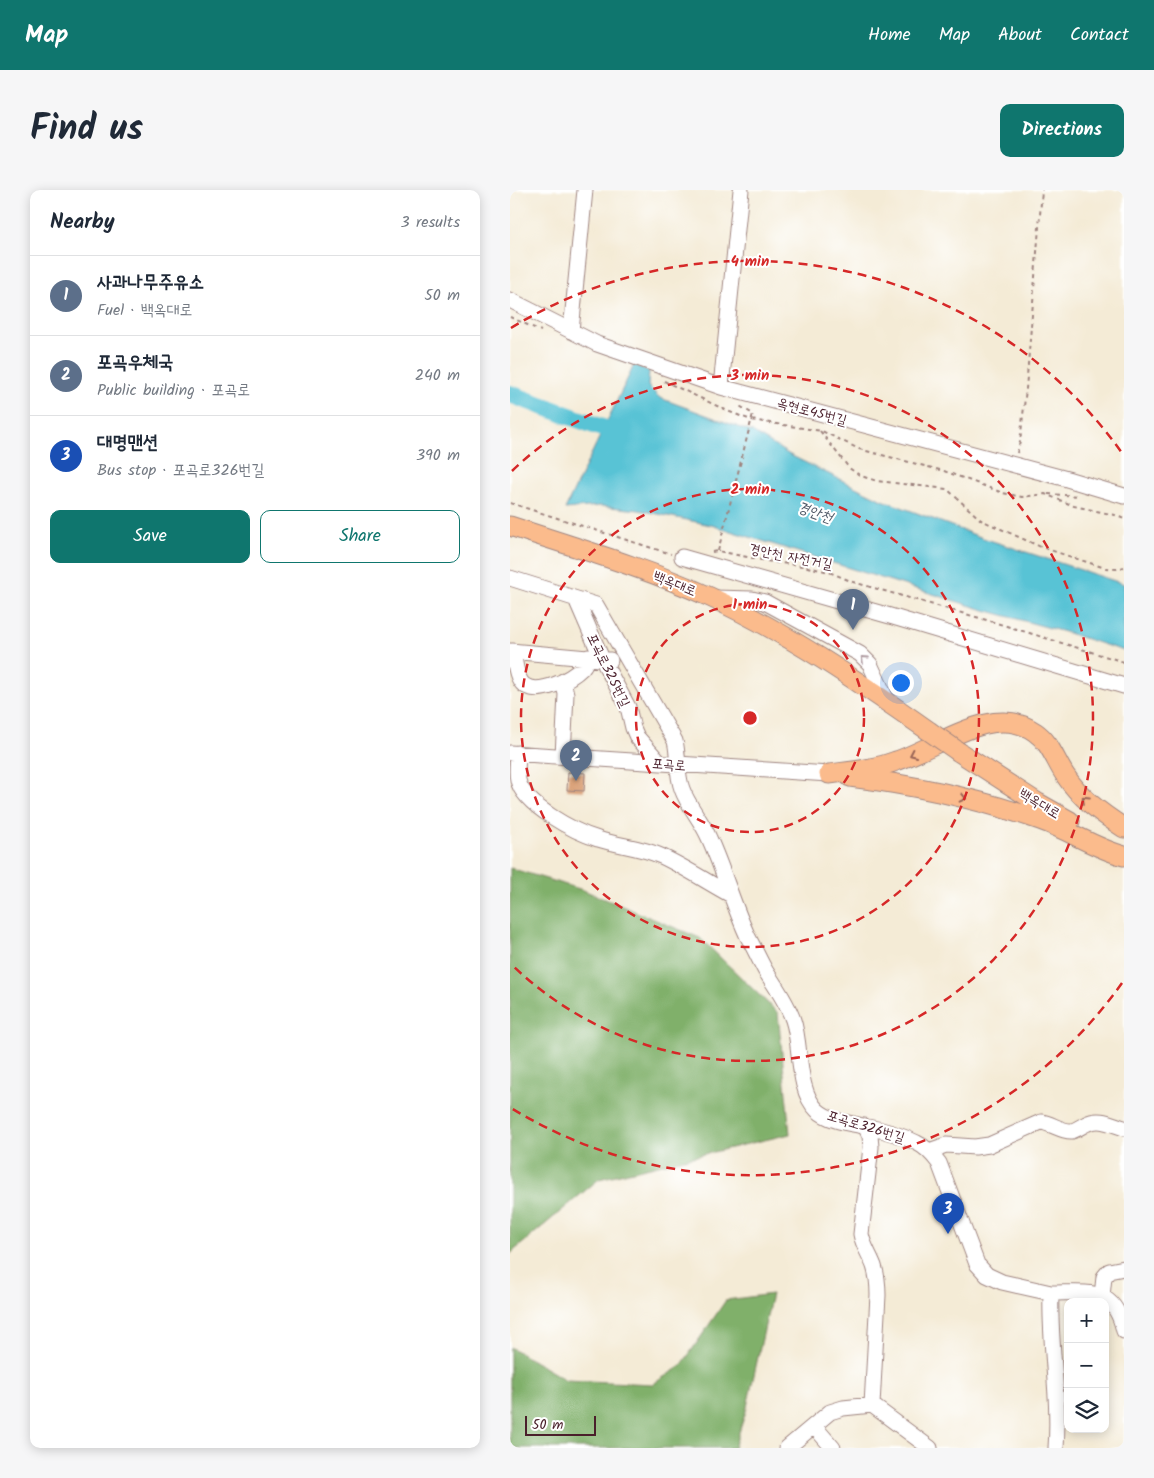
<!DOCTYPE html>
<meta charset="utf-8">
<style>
:root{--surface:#fff;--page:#f6f6f7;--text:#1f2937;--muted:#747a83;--line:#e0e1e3;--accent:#0f766e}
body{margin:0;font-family:Kalam,"Poor Story",sans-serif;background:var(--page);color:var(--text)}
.controls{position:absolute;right:15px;bottom:15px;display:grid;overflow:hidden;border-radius:10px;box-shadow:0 2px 12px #0003}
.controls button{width:45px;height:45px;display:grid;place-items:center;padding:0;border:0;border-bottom:1px solid var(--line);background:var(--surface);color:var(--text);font:25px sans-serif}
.scale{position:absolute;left:15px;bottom:12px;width:71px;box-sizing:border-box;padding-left:5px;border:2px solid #4a1f2b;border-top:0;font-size:14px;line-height:18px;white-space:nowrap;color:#4a1f2b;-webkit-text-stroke:4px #fff;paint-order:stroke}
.you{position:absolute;left:390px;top:492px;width:18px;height:18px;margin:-12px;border:4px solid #fff;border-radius:50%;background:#1a73e8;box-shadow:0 0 0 8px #1a73e833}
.badge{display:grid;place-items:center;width:32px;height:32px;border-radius:50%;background:var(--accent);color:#fff;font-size:16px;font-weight:700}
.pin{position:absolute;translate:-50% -41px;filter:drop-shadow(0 1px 2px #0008)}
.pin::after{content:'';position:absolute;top:26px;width:18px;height:15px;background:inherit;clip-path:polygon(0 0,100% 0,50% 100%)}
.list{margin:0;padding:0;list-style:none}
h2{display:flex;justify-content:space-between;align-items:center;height:65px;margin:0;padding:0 20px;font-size:21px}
h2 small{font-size:16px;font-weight:400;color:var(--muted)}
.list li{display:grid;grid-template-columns:32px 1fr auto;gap:15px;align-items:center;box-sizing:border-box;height:80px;padding:0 20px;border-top:1px solid var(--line)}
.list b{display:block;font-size:19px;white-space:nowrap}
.list p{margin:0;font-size:16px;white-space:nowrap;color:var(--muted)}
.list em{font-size:16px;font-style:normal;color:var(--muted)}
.actions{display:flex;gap:10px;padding:15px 20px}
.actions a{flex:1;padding:11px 0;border:1px solid var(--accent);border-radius:10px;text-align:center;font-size:18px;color:var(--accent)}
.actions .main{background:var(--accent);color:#fff}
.icon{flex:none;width:28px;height:28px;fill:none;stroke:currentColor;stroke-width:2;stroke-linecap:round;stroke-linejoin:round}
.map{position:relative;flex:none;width:614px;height:1258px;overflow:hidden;border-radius:10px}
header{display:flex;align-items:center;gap:30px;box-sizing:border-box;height:70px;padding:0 25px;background:var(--accent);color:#fff}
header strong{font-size:24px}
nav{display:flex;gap:28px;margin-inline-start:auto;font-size:18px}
.intro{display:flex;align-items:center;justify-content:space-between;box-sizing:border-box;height:120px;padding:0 30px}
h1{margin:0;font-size:35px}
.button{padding:12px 22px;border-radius:10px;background:var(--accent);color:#fff;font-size:18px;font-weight:700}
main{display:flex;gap:30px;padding:0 30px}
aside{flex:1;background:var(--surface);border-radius:10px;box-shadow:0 2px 12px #0003}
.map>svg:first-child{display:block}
</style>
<header>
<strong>Map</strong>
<nav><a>Home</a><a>Map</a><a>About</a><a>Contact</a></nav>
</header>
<div class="intro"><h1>Find us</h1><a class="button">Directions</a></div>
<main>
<aside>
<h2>Nearby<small>3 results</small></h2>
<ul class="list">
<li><span class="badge" style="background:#5c6f8a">1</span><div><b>사과나무주유소</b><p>Fuel · 백옥대로</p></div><em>50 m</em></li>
<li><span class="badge" style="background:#5c6f8a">2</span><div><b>포곡우체국</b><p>Public building · 포곡로</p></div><em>240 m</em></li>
<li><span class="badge" style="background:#1a4fb4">3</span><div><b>대명맨션</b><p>Bus stop · 포곡로326번길</p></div><em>390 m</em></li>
</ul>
<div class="actions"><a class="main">Save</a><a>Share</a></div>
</aside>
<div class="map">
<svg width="614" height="1258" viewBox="0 0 614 1258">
<rect width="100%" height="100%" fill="#fff"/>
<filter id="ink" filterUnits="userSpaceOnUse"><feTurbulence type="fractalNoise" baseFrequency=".02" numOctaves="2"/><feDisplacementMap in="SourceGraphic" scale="10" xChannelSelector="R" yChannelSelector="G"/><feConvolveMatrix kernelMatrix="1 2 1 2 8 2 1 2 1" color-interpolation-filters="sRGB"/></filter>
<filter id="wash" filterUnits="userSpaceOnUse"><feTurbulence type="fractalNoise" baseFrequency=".0096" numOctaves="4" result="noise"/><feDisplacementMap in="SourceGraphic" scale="20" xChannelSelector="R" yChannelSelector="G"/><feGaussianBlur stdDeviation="1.12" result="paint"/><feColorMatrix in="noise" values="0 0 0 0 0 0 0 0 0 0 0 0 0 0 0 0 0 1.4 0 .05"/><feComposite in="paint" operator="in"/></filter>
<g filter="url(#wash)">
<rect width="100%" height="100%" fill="#f4ebd6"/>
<path fill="#80b06a" stroke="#65684a" d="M0,678l73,22 117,48 78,75 12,121 -191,45 -89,75z
M262,1104l-26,117 -12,37h-224v-101l56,33 87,4 28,-18 45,-66z"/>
<path fill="#59c3d5" stroke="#527180" d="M124,175l15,6 -1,15 12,12 92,34 38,23 90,44 103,39 141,46v67l-56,-18 -87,-24 -270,-84 -72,-15 -39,-4 -35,3z"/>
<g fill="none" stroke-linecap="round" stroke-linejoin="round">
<path stroke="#59c3d5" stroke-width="18" d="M0,204l114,42"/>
</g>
<g id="blocks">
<path fill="#d99f75" d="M58,582l17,1 -1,18 -17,-1z"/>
</g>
</g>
<g filter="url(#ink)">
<use href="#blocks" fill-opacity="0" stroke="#9f8580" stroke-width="1"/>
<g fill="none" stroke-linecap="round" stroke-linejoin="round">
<defs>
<path id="minor" d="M0,110l87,44 124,43 346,92 57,17
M61,141l14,-141
M211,197l20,-197
M172,367l208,59 234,70
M0,388l86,27 79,136c4,16 1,32 7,48 6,17 20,32 27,49 15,33 24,67 39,99 6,11 11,22 17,33 10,16 22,32 28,50 9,26 3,69 24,90 12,11 31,13 46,16 17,3 38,9 54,17 9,4 16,12 22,20l38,101 10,11 15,7 49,11c-2,52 9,103 5,155
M205,408l37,1 13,3 95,52 10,10 17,37
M66,409l26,60 26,48 5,21 4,9 23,26
M0,461l100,9
M3,461c2,10 3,28 11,34 15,11 47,-6 58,-17 3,-3 4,-7 6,-11
M53,491l3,13 -3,62
M0,563l319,21
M8,563c0,8 -2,19 0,27 5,25 57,52 80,59 21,7 43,8 63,17 24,11 46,26 70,39
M355,936l5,10 1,11 -10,87c2,12 9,21 13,32 3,9 4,19 4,29l-6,110 58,43
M419,961l17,-6 29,2 14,-2 52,-23c10,1 21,10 31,9 4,-1 10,-5 14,-7 13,-7 25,0 38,4
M541,1103c37,0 63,-7 73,38
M592,1106l2,-19 5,-6 15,-3
M304,1236l19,22
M277,1258l43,-36 13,-4 29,-3"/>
<path id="major" d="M0,336c67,22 136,42 200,71 78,36 149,85 219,134
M449,562l79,51 32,18
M319,584c23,-3 46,-5 67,-13 41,-13 97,-59 139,-29 15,10 20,28 30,43 15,23 36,38 59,53
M340,587c64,8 129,22 190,43 29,10 54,28 84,36"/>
</defs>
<use href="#minor" stroke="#9f8580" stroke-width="17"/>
<use href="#major" stroke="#9f8580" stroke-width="21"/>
<path stroke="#9f8580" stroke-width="2" stroke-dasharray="4 4" stroke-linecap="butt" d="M0,127l31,14
M154,191l66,31 21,8 71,11 37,18 85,22 59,22 19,4 23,-3 29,12 41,9 9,4
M310,241l29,37 12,8 16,5 70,8 34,31 60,27 64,21 12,1 7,-2
M507,263l3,-11 6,-53 16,-199
M538,304l30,2
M0,313l161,51
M208,361l35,-137 -15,-9
M202,362l6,-1 48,10 37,5 26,6 24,10 137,39 134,41"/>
<use href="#minor" stroke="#fff" stroke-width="15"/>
<use href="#major" stroke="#fbbb8c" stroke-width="19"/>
<defs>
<path id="major-bridge" d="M419,541l30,21"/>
</defs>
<use href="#major-bridge" stroke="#9f8580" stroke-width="21" stroke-linecap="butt"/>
<use href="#major-bridge" stroke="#fbbb8c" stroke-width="19"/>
</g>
<defs><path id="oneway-chevron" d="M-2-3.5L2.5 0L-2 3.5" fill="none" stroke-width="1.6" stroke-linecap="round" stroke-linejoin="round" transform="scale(1.25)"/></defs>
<use stroke="#ae9aa0" href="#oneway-chevron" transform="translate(354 469) rotate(-138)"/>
<g stroke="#9a6557">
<use href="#oneway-chevron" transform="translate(403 564) rotate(155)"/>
<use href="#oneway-chevron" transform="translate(453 608) rotate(13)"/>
<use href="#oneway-chevron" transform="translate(575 609) rotate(-137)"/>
</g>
</g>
<g fill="none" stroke="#d62828" stroke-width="2.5" stroke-dasharray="9 6">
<circle cx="240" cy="528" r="114"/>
<circle cx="240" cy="528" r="229"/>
<path d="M2 281A343 343 0 1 1 2 775"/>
<path d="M612 793A457 457 0 0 1 1 918M1 138A457 457 0 0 1 612 263"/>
</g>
<g text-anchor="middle" stroke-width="4" stroke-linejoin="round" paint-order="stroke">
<g font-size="14" fill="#4a1f2b" stroke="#fff">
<text transform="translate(302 221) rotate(15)" y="5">옥현로45번길</text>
<text transform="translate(281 366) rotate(11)" y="5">경안천 자전거길</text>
<text transform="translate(165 393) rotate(22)" y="5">백옥대로</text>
<text transform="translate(99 480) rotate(64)" y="5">포곡로325번길</text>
<text transform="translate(159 574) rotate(4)" y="5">포곡로</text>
<text transform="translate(530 613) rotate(31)" y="5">백옥대로</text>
<text transform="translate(356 936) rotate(17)" y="5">포곡로326번길</text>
</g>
<g font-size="15" font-style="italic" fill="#4f5866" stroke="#fff">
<text transform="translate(305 322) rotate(20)" y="5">경안천</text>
</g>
</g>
<circle cx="240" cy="528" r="8" fill="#d62828" stroke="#fff" stroke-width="2.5"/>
<g font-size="15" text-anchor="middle" font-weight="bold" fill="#d62828" stroke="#fff" stroke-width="4" stroke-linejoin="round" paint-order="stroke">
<text x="240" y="76">4 min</text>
<text x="240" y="190">3 min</text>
<text x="240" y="304">2 min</text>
<text x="240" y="419">1 min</text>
</g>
</svg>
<div class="controls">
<button>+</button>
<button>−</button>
<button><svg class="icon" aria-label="layers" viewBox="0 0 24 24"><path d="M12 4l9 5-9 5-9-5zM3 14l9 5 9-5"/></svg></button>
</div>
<div class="scale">50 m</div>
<div class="you"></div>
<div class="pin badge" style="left:343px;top:440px;background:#5c6f8a">1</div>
<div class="pin badge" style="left:66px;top:591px;background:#5c6f8a">2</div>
<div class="pin badge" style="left:438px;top:1044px;background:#1a4fb4">3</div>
</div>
</main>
